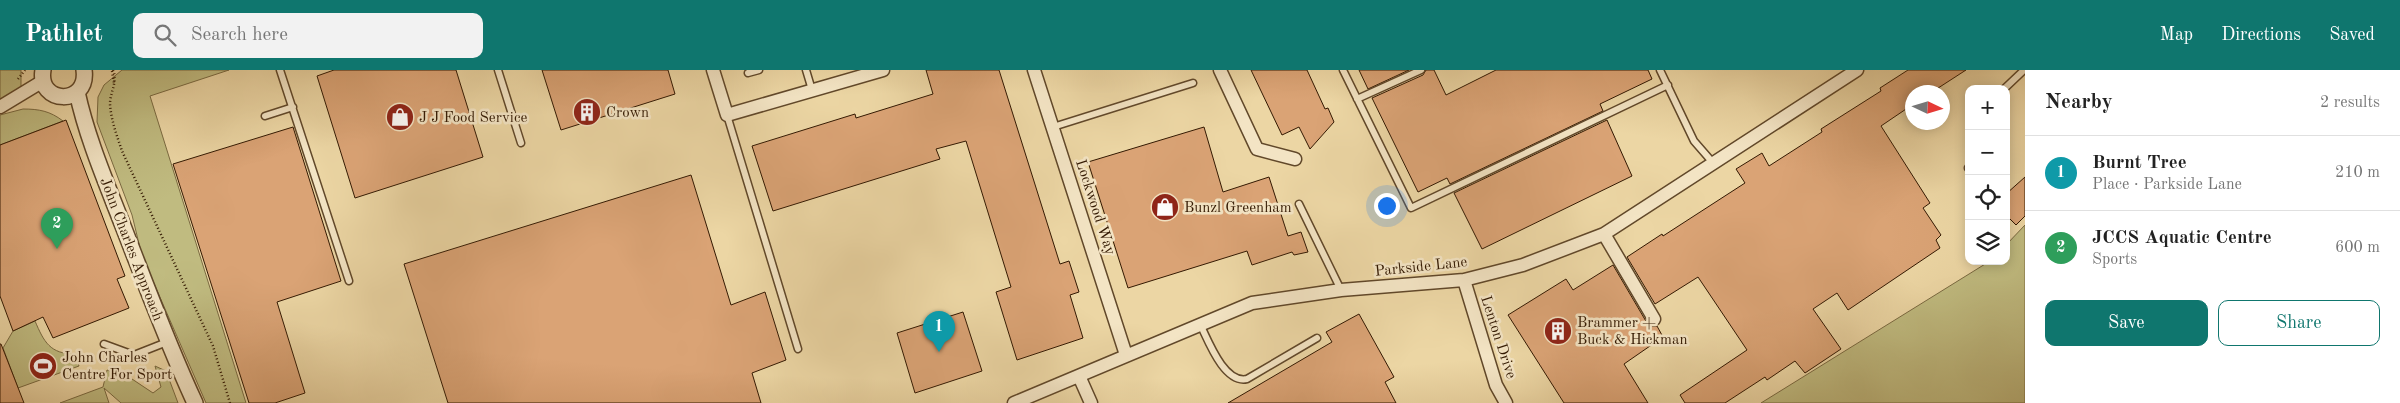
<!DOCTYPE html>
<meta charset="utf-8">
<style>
:root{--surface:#fff;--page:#f2f2f2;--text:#222;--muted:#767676;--line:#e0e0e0;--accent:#0f766e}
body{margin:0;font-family:"Old Standard TT",serif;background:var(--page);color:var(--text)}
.controls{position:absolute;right:15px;top:15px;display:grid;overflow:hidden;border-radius:10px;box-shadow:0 2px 12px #0003}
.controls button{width:45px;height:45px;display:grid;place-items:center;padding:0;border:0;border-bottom:1px solid var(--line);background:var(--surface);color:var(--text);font:25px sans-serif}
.compass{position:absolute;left:1905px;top:15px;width:45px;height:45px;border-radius:50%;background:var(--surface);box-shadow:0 2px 12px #0003;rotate:94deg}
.you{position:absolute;left:1386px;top:135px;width:18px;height:18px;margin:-12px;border:4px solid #fff;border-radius:50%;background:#1a73e8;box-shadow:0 0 0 8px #1a73e833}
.badge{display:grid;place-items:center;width:32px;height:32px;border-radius:50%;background:var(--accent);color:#fff;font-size:16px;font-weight:700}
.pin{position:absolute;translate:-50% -41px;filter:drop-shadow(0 1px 2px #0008)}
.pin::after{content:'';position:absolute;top:26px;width:18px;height:15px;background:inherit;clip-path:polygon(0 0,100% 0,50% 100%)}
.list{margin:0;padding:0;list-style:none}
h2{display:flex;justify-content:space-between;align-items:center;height:65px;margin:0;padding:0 20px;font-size:21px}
h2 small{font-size:16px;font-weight:400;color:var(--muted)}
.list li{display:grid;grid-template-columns:32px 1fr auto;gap:15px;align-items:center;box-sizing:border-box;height:75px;padding:0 20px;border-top:1px solid var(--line)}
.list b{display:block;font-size:19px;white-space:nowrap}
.list p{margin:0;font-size:16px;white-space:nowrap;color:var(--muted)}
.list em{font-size:16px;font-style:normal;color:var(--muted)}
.actions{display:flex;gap:10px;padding:15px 20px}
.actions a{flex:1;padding:11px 0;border:1px solid var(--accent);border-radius:10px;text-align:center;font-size:18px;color:var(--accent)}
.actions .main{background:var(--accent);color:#fff}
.icon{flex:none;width:28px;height:28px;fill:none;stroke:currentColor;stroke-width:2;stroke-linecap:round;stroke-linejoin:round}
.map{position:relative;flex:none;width:2025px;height:333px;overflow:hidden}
header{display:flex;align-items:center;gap:30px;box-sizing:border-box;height:70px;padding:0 25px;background:var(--accent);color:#fff}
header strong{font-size:24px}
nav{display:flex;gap:28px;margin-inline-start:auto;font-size:18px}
.search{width:350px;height:45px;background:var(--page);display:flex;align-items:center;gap:12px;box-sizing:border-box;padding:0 18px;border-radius:10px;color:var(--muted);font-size:19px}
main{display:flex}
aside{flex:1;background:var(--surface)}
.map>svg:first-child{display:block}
</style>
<header>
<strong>Pathlet</strong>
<div class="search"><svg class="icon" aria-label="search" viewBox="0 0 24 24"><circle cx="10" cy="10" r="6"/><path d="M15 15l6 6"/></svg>Search here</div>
<nav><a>Map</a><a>Directions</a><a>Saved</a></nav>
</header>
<main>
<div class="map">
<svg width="2025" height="333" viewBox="0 0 2025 333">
<rect width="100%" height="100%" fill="#ecd6a4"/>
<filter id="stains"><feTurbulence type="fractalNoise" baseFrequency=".004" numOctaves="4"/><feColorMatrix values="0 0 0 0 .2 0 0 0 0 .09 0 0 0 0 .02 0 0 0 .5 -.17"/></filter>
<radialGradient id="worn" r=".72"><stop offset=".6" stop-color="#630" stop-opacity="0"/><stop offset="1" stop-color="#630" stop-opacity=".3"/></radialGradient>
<path fill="#c0bb80" stroke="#7a6a41" d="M0,0h21v24l-21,13z
M122,0h107l-79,26 96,307h-40l-64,-147 -10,-41 -35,-93 1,-25 6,-12z
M23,39c16,0 27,2 40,12l-63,24v-30z
M2025,155v178h-264l229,-142h16v-16z
M35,251c9,21 15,33 40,33l4,12 -61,22 -15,-40 10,-17z
M155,296l11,5 12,32h-57l-17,-15 5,15h-49l43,-16 4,-17 25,9 21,14 8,-6z"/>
<path fill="#daa375" stroke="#331902" d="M334,0h122l27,87 -128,41 -38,-122z
M542,0h126l7,24 -114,36z
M926,0h73l61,194 9,-3 10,31 -9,3 13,43 -66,22 -21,-68 15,-5 -45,-146 -30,8 4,10 -167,52 -21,-65 103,-32 1,4 77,-24z
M1251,0h56l18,39 3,-1 6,14 -24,27 -11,-22 -17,8z
M1359,0h50l-41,19z
M1426,0h8l12,25 50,-25h152l4,9 -52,25 3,7 -153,73 -3,-6 -29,14 -46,-94 51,-23z
M1908,0h58l-34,22h-20v13l-31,21 49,77 -7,5 18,27 -5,5 4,8 -92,62 -11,-17 -24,16 28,40 -36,24 -10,-12 -28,19 -2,-3 -40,26h-40l-5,-8 67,-45 -49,-73 -43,27 -28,-47 35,-23 1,2 82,-53 -9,-14 26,-16 7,13 53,-34 -1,-3 60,-38 -1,-3z
M66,50l59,156 -8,3 12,29 -76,30 -10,-21 -30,14 -13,-35v-151z
M1607,50l25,56 -150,73 -28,-56z
M293,57l48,154 -64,21 28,91 -30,10h-26l-76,-239z
M1204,57l19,65 46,-15 19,59 13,-4 7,20 -14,3 -2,-3 -40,13 -5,-14 -119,37 -40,-126z
M691,105l40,130 34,-13 21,68 -34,13 9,30h-313l-44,-139z
M2025,107v39l-9,9 -10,-10v-21z
M1613,195l34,58 3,3h7l6,11 -39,27 24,39h-84l-56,-88 58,-36 7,11z
M963,242l19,59 -67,22 -18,-60z
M1359,244l35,63 -9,5 11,21h-168l104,-61 -6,-10z
M0,274h1l23,59h-24z"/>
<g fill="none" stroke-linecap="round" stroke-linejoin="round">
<defs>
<path id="service" d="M280,0l69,211
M498,0l23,73
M806,0l6,20
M1343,0l68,138 257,-123
M1660,0l34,71 20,23
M748,3l11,-3
M2004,19l20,-19
M1357,29l64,-29
M727,45l71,234
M265,46l28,-9
M1053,57l140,-44
M1968,98l1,-1
M1299,134l42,86
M1200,254c8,16 24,60 47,55l70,-41
M104,274l30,11 33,-13"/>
<path id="minor" d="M713,0l14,45 156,-45
M1034,0l92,285
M1220,0l37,79 38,10
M0,37l43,-26
M1604,164l50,85
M1464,210l32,105 10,18
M1079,306l12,27
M1014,333l238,-100 89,-13 123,-10 59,-15 81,-31 253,-164"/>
<path id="tertiary" d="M43,0c-6,35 46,36 41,0
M77,22c10,46 29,90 46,134 23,59 45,119 72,177"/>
</defs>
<use href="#service" stroke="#61482a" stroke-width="9"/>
<use href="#minor" stroke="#61482a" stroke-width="15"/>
<use href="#tertiary" stroke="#61482a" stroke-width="18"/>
<path stroke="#331902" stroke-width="2.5" stroke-dasharray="1 2.5" stroke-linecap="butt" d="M113,0c5,12 -3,22 -3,34 1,16 7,32 12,47l91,195 17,57
M112,1l2,12
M18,9l7,-9"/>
<use href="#service" stroke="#f3e4c4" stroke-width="6"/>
<use href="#minor" stroke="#f3e4c4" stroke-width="12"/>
<use href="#tertiary" stroke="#f3e4c4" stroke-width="15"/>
</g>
<defs>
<symbol id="building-disc" viewBox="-11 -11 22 22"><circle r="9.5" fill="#8f2418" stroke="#f3e4c4"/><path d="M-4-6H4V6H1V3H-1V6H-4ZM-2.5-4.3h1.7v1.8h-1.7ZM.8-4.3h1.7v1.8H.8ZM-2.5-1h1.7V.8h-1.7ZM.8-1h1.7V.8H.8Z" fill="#fff"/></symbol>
<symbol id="shop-disc" viewBox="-11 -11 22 22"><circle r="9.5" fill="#8f2418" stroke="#f3e4c4"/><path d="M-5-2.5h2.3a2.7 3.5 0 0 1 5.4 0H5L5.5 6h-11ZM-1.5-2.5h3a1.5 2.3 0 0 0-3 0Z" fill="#fff"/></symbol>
<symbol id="stadium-disc" viewBox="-11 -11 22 22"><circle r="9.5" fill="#8f2418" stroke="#f3e4c4"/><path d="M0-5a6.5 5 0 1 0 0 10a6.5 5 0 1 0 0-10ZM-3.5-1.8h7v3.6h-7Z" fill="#fff"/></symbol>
</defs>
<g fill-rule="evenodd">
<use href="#building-disc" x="571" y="26" width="32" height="32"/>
<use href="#shop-disc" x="384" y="31" width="32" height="32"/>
<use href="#shop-disc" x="1149" y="121" width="32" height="32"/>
<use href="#building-disc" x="1542" y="245" width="32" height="32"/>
<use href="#stadium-disc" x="27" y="280" width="32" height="32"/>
</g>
<g text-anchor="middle" stroke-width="5" stroke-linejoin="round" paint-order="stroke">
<g font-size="15" fill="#331902" stroke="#f3e4c4" text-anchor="start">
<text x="606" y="47">Crown</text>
<text x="419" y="52">J J Food Service</text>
<text x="1184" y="142">Bunzl Greenham</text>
<text x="1577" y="257">Brammer +<tspan x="1577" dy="17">Buck &amp; Hickman</tspan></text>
<text x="62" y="292">John Charles<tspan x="62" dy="17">Centre For Sport</tspan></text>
</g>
<g font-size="15" fill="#331902" stroke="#f3e4c4">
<text transform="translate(1096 137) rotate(72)" y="5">Lockwood Way</text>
<text transform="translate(132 179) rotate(69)" y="5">John Charles Approach</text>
<text transform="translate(1421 196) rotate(-6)" y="5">Parkside Lane</text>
<text transform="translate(1499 267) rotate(72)" y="5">Lenton Drive</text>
</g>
</g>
<rect width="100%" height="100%" filter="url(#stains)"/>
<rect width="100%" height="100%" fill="url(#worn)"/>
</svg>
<div class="controls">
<button>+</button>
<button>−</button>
<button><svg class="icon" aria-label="locate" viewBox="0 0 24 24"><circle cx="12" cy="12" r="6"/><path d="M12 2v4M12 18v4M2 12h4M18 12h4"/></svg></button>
<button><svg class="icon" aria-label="layers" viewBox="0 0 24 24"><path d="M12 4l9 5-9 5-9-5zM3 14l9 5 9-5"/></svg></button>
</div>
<svg class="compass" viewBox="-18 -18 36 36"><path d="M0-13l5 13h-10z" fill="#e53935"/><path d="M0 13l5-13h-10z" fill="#767676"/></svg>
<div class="you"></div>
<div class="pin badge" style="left:939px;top:282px;background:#0f9aa8">1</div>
<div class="pin badge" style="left:57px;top:179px;background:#2e9e5b">2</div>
</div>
<aside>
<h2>Nearby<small>2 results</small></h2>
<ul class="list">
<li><span class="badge" style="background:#0f9aa8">1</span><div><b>Burnt Tree</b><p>Place · Parkside Lane</p></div><em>210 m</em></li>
<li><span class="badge" style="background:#2e9e5b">2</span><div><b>JCCS Aquatic Centre</b><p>Sports</p></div><em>600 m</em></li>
</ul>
<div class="actions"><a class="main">Save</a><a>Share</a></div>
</aside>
</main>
